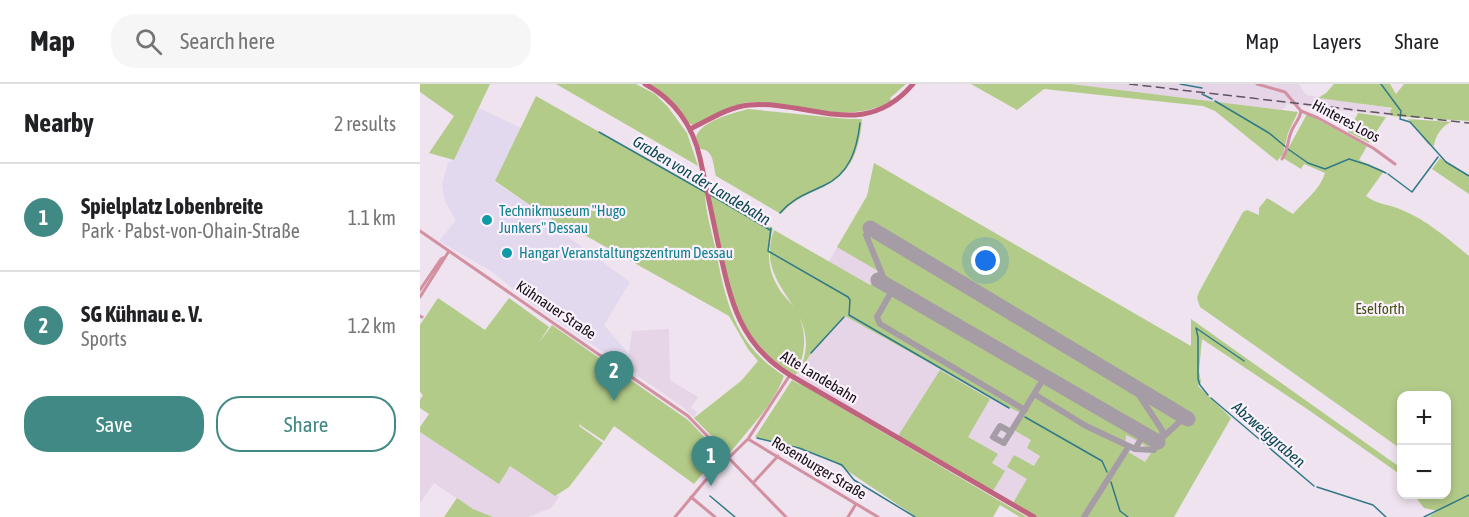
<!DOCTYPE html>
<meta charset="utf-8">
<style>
:root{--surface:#fff;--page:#f6f6f6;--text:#202124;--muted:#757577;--line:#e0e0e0;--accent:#418984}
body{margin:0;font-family:"Asap Condensed",sans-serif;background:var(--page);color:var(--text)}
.controls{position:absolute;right:18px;bottom:18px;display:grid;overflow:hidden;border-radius:12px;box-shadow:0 3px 9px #0003}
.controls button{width:54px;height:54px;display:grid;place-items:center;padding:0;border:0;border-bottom:2px solid var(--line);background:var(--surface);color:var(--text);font:30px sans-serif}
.you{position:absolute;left:566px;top:177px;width:21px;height:21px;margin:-15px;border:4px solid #fff;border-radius:50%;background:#1a73e8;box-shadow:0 0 0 9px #1a73e833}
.badge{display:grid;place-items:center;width:39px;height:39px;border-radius:50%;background:var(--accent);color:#fff;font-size:20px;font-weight:700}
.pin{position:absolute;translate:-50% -50px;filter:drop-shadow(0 2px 3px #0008)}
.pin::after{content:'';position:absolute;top:32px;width:21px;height:18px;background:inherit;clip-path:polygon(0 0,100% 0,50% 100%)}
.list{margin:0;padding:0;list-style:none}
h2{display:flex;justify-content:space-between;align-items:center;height:78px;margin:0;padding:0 24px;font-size:26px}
h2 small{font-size:20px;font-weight:400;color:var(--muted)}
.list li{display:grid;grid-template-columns:39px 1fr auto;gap:18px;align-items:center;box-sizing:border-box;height:108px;padding:0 24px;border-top:2px solid var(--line)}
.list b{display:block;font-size:22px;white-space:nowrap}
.list p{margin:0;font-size:20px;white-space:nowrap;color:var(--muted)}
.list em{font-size:20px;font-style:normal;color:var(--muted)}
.actions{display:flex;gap:12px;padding:18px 24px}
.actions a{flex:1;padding:14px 0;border:2px solid var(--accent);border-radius:24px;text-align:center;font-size:21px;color:var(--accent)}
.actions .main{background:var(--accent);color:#fff}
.icon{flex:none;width:33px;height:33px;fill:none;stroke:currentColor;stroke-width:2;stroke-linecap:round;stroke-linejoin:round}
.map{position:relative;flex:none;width:1049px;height:433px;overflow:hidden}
header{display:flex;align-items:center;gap:36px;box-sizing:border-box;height:84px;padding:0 30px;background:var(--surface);border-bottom:2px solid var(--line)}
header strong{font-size:28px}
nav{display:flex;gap:33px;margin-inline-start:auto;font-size:21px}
.search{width:420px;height:54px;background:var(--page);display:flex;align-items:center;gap:15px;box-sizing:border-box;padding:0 21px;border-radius:24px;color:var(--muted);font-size:22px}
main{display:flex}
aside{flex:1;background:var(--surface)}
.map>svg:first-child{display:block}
</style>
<header>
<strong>Map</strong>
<div class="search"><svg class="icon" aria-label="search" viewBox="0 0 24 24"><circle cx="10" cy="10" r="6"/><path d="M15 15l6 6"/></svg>Search here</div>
<nav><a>Map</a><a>Layers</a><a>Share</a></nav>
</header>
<main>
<aside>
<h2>Nearby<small>2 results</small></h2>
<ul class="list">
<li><span class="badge">1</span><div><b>Spielplatz Lobenbreite</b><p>Park · Pabst-von-Ohain-Straße</p></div><em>1.1 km</em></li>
<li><span class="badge">2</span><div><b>SG Kühnau e. V.</b><p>Sports</p></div><em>1.2 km</em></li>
</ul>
<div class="actions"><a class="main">Save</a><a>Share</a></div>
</aside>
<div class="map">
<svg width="1049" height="433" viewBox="0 0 1049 433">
<rect width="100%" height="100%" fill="#efe3ef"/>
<path fill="#e2d9ee" d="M59,24l42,20 -26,54 74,50 -2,4 63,46 -26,43 25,29 4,18 -101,-68 -41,-33 -52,-30 17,-21 -11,-18 -3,-18 6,-21 6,-3z"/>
<path fill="#e6d5e7" d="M651,0h228l7,11 83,13 2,8 -104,-12 -5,6z
M454,79l18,10 306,213 33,32 -58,99h-135l-235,-136 -5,-5 12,-21 34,-39 2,-17 -29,-17 50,-86z
M249,245l1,51 28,17 -7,11 6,4 -3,6 -10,-10 -46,-32v-3l-5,-1 -4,-18 3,-23z
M0,348l88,31 51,34 -8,11 -23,9h-35l-20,-8 -39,-26 -14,20z"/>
<path fill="#b3cb89" d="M0,0h70l-36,76 -25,-7 25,-37 -34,-24z
M136,0h80l19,10 13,13 19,26 11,33z
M230,0h256l-16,14 1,3c-43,25 -91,1 -137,1 -20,0 -42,14 -61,23l-3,-1 -29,-32z
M551,0h100l227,28 -10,21 -5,21 -6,7 -62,-50 -12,-5 -159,-17 -27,21z
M914,0h56l6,10 8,-10h65v37l-78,-5 -1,-6 3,-2 -75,-10 8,-5z
M116,12l169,96c0,18 6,37 10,55 11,55 19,97 69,129 -10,28 -37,55 -55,78l-35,-36 47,-37 17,-20 -10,-12 -19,-33 -157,-88 -3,4 -74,-51z
M328,25l100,10h14c-2,28 -10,54 -37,67 -18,9 -31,13 -44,28l-65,-38c-3,-11 -2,-27 -16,-27l-4,-12c5,-16 35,-23 52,-28z
M938,29l28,4 -17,26 -21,-11z
M887,30l60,32 -8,14 25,11 -18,25c12,9 23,8 36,14 25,10 46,29 67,46v261h-41l10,-6 -14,-3 -10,-13 32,-1v-98h-44l-1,53 -201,-142 -3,-9 2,-6 44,-80 4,-2 12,5v-7l8,-10 26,16c11,-13 27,-24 32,-41l-21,-9 -3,5 -18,-11z
M988,35l43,3c-9,4 -16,14 -17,24l-6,-2z
M1020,74l29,19v17l-37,-25z
M454,79l317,183v-27l210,149v7l-91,-64 -108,-72 -3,32 2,11 -3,4 33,32 -57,99h-137l-24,-14 14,-24 -20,-12 7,-12 20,11 6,-10 -13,-8 4,-8 -17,-10 28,-45 6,-2 92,53 -2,5 -12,-6 -1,15 20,12 8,-12 -13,-7 2,-4h2l12,6 4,-7 -276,-159 -7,-5 1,-3 -41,-24 30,-51z
M289,108l64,37c-6,20 -6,40 5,58 4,8 12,14 17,22 13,21 11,44 1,66 -33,-18 -51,-44 -65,-80z
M354,146l96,55 3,-3 13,7 1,6 4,2 6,-1 140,81 1,6 -18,30 -175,-97 -35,39 -13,21c35,-69 -46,-82 -23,-146z
M18,214l47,32 24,-32 40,29 -11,17 14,-19 136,95 32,33 -26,31 -80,-58 -10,15 -24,-16 2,-4 -3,5 24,17 -34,44 -14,9 -45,-30 -11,18 -79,-52v-5l9,-13 -9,-6v-8l3,-5 -3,-3v-67z
M520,286l50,29 -22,38 30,17 -6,9 13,8 -12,20 -95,-55z
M372,296l10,6 -8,-6 235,137 -215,-125 213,125h-7l-20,-12 -7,12h-77l-83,-56 -27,-11 -51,-13z
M37,414l16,11 20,8h-49z"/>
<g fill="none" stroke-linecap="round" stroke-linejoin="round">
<path stroke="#307a88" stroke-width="1.5" d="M760,0l22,4
M961,0l20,27 -1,8 10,3 36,40 23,14
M782,10l10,5
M795,17l54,32 18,15
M179,48l106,60
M868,65l20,14 17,6 24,-10 19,6 18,8
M968,90l24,18 26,-35
M289,110l61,36
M360,129c13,-15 26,-19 43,-27 27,-12 34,-37 37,-63
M351,144l-3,23 80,46 2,3 -1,15 160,93
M391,269l33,-36
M788,311l-8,-10 -2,-6v-42l-2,-9 48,33
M791,314l103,88
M605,333l77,44 5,11
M337,354l42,10 43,17 12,15 61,37
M691,398l9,29 8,6
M897,403l56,18 13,12
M290,412l25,21
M1004,433l45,-22"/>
<path stroke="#a69ca6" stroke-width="6" d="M450,144l-4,7 18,44 -2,4
M473,205l-16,28 3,7 145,86
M715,305l27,41 1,7 -9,13 -19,-1
M614,310l52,32 49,23 9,-15
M591,348l-11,-6 -7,11 11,6 41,-67
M743,353l22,-20
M664,433l45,-71"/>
<path stroke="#a69ca6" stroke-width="15" d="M450,144l318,191
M458,196l280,162"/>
<path stroke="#d290a1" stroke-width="3" d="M837,0l28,8 16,19 17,7 55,30 22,16
M862,75c7,-10 5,-19 10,-29 3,-7 8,-11 9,-19
M0,147l268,185 98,101
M0,206l21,-31 4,-2
M0,213l29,-46
M0,232l2,1
M328,355l130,78
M333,399l25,-27
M271,413l24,20
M255,433l30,-36 43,-42 42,-64
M428,433l8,-13"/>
<path stroke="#c1627f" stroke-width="5" d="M225,0c29,15 48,42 55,74 6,28 12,57 18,85 12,55 20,100 72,132l244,142
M270,45c19,-9 38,-22 59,-24 61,-5 115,37 164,-21"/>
<path stroke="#5d565d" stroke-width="1.5" stroke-dasharray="9 4.5" stroke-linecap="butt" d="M709,0l340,39"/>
</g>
<g fill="#0f9aa8" stroke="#fcf1fd" stroke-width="2">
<circle cx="67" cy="136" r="6"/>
<circle cx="87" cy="169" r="6"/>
</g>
<g text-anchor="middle" stroke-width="4.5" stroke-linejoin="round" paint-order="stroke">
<g font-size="15" fill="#110e12" stroke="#fcf1fd">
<text transform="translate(926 37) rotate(28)" y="5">Hinteres Loos</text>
<text transform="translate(136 226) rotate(34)" y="5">Kühnauer Straße</text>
<text transform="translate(399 293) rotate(31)" y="5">Alte Landebahn</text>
<text transform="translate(399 384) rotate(31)" y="5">Rosenburger Straße</text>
</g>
<g font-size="15" fill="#0d838f" stroke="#fcf1fd" text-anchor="start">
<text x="79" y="132">Technikmuseum "Hugo<tspan x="79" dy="17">Junkers" Dessau</tspan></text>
<text x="99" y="174">Hangar Veranstaltungszentrum Dessau</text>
</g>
<g font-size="15" fill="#405310" stroke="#fcf1fd">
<text x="960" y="230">Eselforth</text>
</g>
<g font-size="16" font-style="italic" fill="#084952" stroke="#fcf1fd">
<text transform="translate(282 96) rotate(31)" y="6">Graben von der Landebahn</text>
<text transform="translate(849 350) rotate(41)" y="6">Abzweiggraben</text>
</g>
</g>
</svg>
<div class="controls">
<button>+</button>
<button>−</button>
</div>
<div class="you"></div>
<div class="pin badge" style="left:291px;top:402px">1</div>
<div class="pin badge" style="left:194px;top:317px">2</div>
</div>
</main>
